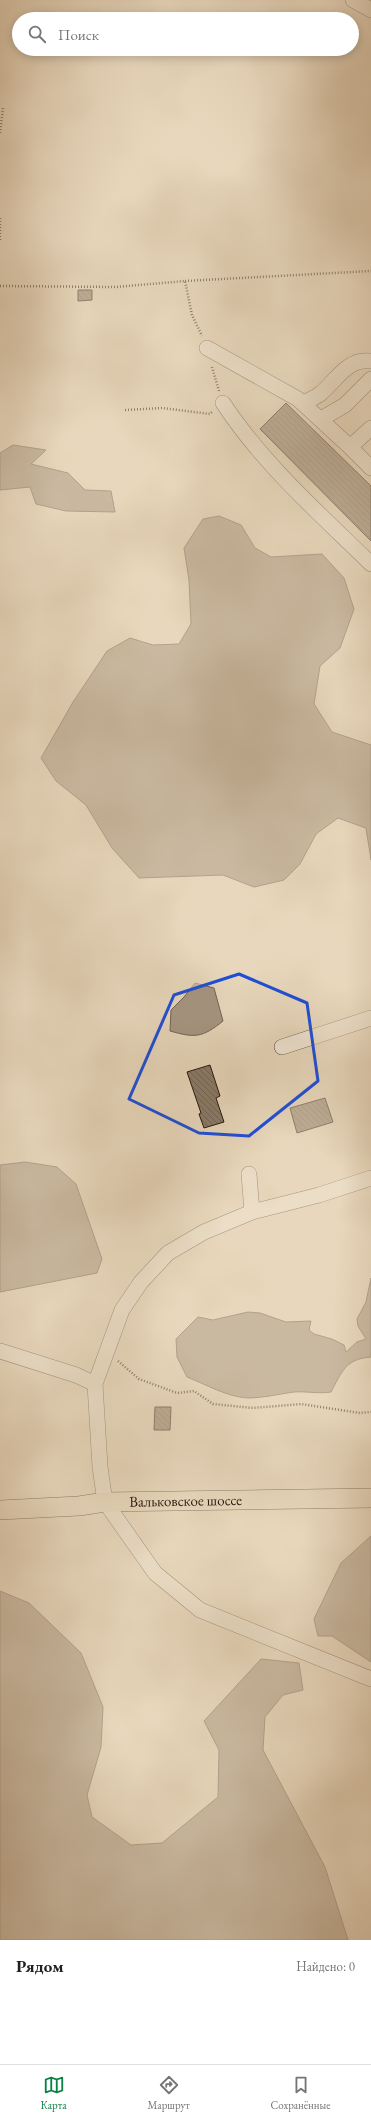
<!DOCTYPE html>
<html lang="ru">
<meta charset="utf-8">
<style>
:root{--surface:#fff;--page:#f6f6f6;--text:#202124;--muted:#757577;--line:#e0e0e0;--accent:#0b8043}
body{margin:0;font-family:"EB Garamond",serif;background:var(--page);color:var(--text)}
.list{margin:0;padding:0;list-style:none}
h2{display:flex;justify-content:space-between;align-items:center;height:52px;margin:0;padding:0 16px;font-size:17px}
h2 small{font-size:13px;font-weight:400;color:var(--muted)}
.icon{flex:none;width:22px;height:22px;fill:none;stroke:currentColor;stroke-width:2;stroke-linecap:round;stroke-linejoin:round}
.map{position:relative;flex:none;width:371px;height:1940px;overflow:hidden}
.search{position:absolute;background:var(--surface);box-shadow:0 2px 10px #0003;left:12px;right:12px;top:12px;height:44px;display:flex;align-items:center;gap:10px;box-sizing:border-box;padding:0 14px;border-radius:22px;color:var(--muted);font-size:15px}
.sheet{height:124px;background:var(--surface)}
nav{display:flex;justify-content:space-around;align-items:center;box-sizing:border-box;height:56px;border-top:1px solid var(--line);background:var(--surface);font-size:11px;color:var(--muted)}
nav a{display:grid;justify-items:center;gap:2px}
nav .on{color:var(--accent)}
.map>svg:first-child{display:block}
</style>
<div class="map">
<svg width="371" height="1940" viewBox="0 0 371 1940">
<defs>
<pattern id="building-back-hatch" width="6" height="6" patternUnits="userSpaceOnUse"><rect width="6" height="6" fill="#8a7a68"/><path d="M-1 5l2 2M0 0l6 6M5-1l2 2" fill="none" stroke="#716354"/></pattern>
</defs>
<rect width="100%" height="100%" fill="#e8d7bc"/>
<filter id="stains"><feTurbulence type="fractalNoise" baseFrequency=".005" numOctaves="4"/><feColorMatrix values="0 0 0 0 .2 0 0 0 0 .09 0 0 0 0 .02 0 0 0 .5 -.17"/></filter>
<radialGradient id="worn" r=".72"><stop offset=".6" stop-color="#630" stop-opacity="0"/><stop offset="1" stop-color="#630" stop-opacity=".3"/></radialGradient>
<path fill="#a69581" stroke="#726253" d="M13,445l33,5 -15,14 37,9 17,17 26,1 4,21 -49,-1 -30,-7 -6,-17 -30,3v-37z
M219,516l22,9 14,23 16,9 51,-3 22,24 10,31 -14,39 -20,18 -6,38 18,28 39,13v115l-5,-32 -28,-10 -22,16 -16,30 -16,16 -30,7 -31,-12 -84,3 -27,-30 -26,-43 -30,-24 -15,-23 32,-56 34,-51 23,-13 23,7 26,-1 12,-20 -2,-44 -5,-32 19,-29z
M195,983l19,5 9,33c-21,17 -28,17 -53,10l1,-21 13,-13z
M25,1162l32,5 19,17 26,75 -5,14 -97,19v-127z
M371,1278v79c-26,2 -29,15 -40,35 -13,2 -26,-1 -37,0 -15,2 -31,6 -46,6 -21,-1 -43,-14 -61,-21l-10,-20 -1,-18 22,-22 15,3 35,-8 12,1 26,9 25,-1 -2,9 5,4 18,5 12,6 2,7 11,-10 9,-3 -8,-13 -1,-7 9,-17z
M371,1536v126l-39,-26h-14l-4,-17 27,-56z
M0,1591l29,12 52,50 22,54 -2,40 -14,48 5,22 39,28 31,-2 56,-46 1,-47 -15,-29 57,-62 38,4 4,27 -20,5 -18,22 -2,33 62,117 23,73h-348z"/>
<path fill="url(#building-back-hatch)" stroke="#25160e" d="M78,290h14v10l-14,1z
M286,403l85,83v55l-111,-112z
M210,1065l10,31 -4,2 8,24 -20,6 -5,-14 2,-1 -14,-41z
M325,1098l8,24 -36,11 -7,-25z
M155,1407h16l-1,23h-16z"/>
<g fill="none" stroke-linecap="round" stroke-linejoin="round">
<defs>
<path id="minor" d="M353,0l18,10
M207,348l91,51 52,48
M223,403c40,61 96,110 148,161
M304,403c5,-3 12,-6 16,-9 17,-14 27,-36 51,-33
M321,419l24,-14 26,-26
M371,428l-21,19 21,21
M282,1047l89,-29
M249,1174l3,38
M371,1178l-52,17 -67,17 -48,20 -36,21 -27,29 -19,28 -27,74 5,83 5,35 50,71 45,37 171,69
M0,1351l76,24 19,9"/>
<g id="major">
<path id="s1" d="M0,1510l79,-4 26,-4 266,-4"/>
</g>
</defs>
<use href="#minor" stroke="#56463a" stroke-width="16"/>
<use href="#major" stroke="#25160e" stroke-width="20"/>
<path stroke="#25160e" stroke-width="2.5" stroke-dasharray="1 2" stroke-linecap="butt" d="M0,133l3,-25
M0,218v24
M185,281l186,-10
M0,286l116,1 69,-6 7,34 10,21
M212,367l7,24
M125,410l37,-2 48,6 3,-3
M118,1361l21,18 38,14 17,-2 19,13 40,4 48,-4 59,9 11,-1"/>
<use href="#minor" stroke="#f0e5d3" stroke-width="15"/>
<use href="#major" stroke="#e8d7bc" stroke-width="19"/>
</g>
<path d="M0 0H371V1940H0ZM239,974l68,29 11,78 -69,55 -50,-3 -70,-34 45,-104z" fill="#e8d7bc" fill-opacity=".55" fill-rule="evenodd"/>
<path fill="none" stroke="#1d4ed8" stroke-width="3" stroke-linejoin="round" d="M239,974l68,29 11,78 -69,55 -50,-3 -70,-34 45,-104z"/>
<g text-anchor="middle" stroke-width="3.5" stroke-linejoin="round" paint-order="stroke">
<g font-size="15" fill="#25160e" stroke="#f0e5d3">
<text dy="5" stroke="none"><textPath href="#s1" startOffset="186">Вальковское шоссе</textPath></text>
</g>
</g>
<rect width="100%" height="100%" filter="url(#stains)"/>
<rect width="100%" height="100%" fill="url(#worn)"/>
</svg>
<div class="search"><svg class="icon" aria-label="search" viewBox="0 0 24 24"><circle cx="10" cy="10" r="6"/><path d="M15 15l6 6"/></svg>Поиск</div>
</div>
<section class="sheet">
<h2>Рядом<small>Найдено: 0</small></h2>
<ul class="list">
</ul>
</section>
<nav>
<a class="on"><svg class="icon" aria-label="map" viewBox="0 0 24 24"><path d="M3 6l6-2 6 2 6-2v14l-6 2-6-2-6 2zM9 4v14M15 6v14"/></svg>Карта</a>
<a><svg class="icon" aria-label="directions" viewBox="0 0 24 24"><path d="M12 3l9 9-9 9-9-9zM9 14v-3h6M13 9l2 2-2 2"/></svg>Маршрут</a>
<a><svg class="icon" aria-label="saved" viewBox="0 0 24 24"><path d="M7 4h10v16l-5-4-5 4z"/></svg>Сохранённые</a>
</nav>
